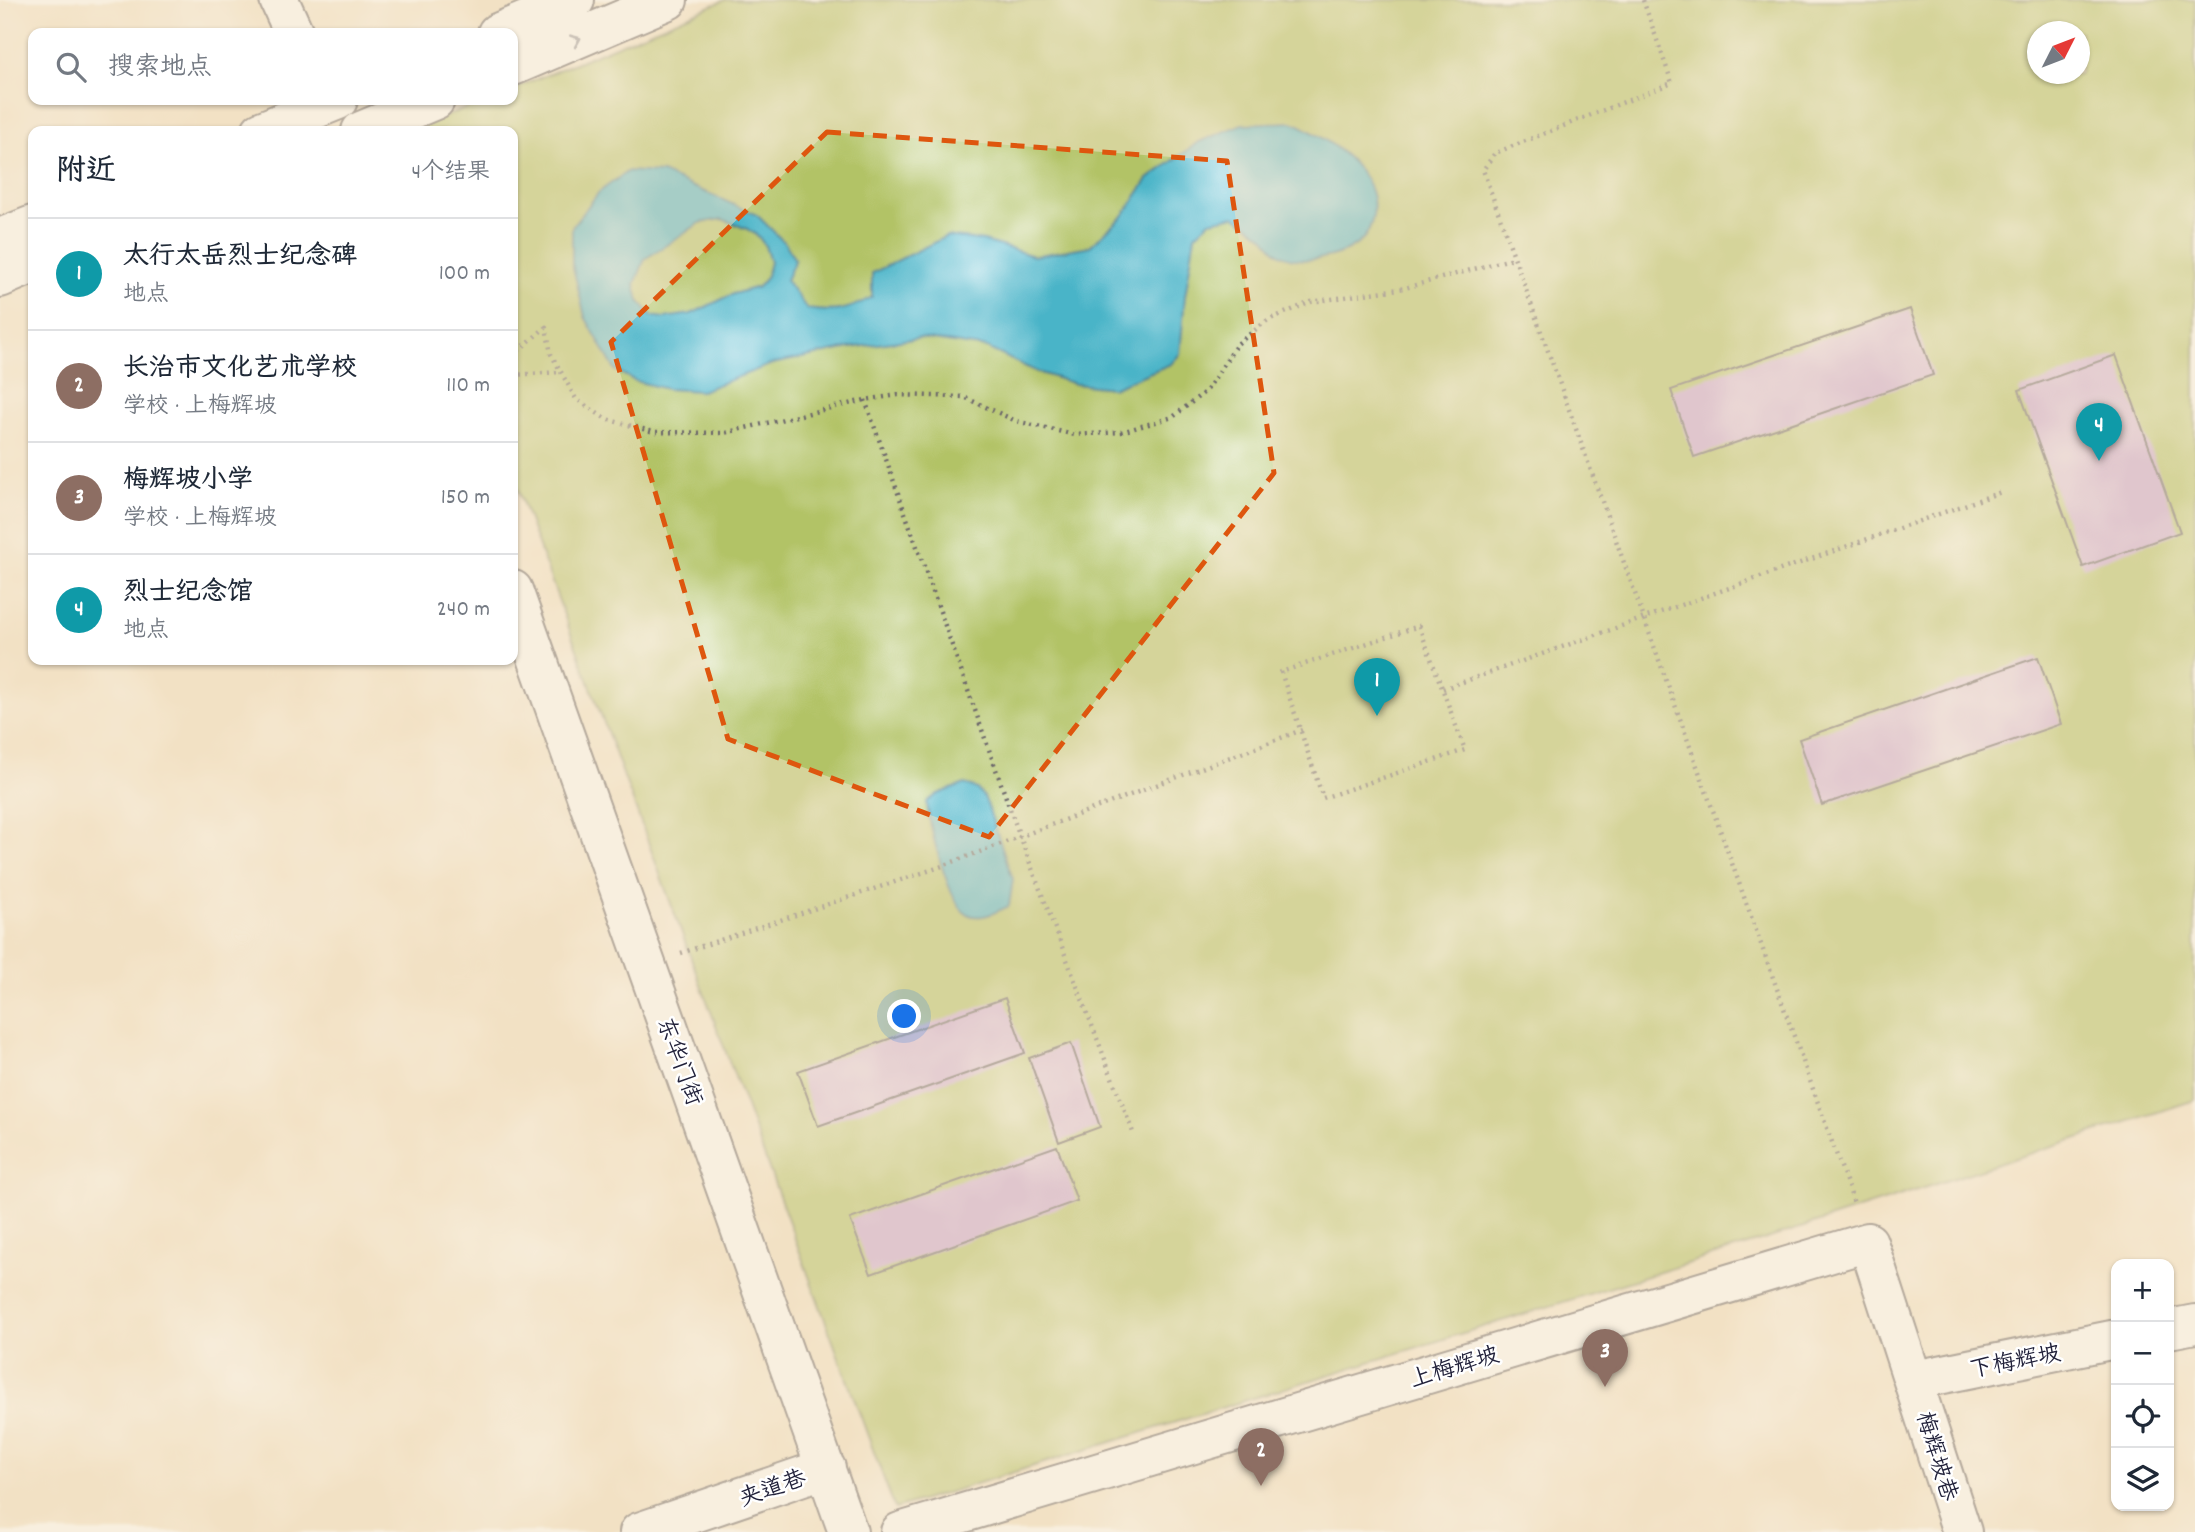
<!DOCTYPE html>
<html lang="zh">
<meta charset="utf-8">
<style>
:root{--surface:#fff;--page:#f2f2f3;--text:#1f2937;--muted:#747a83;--line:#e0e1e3;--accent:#1f6fb2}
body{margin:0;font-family:Dekko,"LXGW WenKai TC",sans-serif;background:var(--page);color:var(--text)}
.controls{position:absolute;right:21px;bottom:21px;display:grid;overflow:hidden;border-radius:14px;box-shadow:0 2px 5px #0004}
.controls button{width:63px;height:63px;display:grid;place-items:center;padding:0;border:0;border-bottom:2px solid var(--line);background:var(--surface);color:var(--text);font:35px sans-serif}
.compass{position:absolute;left:2027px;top:21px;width:63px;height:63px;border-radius:50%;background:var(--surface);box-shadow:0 2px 5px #0004;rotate:48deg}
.you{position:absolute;left:905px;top:1017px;width:24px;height:24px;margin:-18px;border:5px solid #fff;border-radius:50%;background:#1a73e8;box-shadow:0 0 0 10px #1a73e833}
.badge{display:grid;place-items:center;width:46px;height:46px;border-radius:50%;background:var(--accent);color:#fff;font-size:23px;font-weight:700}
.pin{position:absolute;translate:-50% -58px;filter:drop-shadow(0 2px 4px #0008)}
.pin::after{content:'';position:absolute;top:37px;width:24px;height:21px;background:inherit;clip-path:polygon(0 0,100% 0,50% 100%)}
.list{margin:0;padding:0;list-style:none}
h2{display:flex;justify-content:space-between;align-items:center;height:91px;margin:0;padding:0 28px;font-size:30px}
h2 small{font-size:23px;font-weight:400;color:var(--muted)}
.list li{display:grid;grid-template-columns:46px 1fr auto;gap:21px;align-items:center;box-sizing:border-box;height:112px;padding:0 28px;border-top:2px solid var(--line)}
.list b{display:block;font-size:26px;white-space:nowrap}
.list p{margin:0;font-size:23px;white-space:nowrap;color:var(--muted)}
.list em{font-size:23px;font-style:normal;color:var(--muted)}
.icon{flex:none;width:38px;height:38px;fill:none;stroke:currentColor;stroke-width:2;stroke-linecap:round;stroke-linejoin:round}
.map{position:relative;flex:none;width:2195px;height:1532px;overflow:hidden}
.search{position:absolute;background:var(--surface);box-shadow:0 2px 5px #0004;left:28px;top:28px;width:490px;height:77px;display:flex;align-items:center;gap:18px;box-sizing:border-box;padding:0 24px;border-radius:14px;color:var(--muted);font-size:26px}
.panel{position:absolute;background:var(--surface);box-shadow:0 2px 5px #0004;left:28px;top:126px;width:490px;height:539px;border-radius:14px}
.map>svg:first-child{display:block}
</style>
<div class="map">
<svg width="2195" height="1532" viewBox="0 0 2195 1532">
<rect width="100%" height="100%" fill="#fff"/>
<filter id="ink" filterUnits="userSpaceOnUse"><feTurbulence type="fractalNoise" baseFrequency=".0143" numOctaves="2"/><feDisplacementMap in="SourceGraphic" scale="14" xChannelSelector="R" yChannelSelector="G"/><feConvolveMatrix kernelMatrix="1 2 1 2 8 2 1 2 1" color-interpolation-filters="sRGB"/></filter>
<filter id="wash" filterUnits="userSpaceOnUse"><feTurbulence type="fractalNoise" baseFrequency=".00686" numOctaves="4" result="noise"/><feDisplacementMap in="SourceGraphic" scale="28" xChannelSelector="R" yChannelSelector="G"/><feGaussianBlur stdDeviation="1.57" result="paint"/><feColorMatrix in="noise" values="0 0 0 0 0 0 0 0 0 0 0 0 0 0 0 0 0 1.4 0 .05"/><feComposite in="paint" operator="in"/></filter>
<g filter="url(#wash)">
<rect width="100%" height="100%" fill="#f2e1c4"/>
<path fill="#b2c366" stroke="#6a7250" stroke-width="2" fill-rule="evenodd" d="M725,0h1470v1100l-438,142 -862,267 -382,-1032v-346h-103l76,-31h27v-11zM2038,32h42v42h-42z"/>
<path fill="#4ab4c8" stroke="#366b82" stroke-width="2" fill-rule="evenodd" d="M1293,122c38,18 98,57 76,107 -7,17 -24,24 -42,28 -14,3 -34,5 -47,-3 -6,-4 -11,-11 -15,-16 -9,-9 -20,-15 -30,-22l-25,5 -15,14 -10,61 -5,58 -9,10 -59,24 -37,-4 -38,-12 -50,-24 -67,-10 -70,10 -78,16 -71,27 -34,-2 -32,-8 -20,-11 -30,-53 -13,-54v-36l27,-35 29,-21 34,2 95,42 29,29 9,16 -9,20 21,29c28,4 40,2 65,-12v-24l75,-37 37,5 50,15 56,-10 33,-30 25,-37 51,-37 43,-18zM722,219l25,10 11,7 7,10 5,16 -4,16 -8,9 -25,7 -42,20 -27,4 -12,-2 -13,-15 -4,-17 10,-25 55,-36z
M965,784l12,5 8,10 28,80 -4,27c-13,6 -28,15 -42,8 -18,-9 -39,-91 -40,-112l11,-8z"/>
<g id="blocks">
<path fill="#cba5d8" d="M1910,309l23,66 -239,82 -23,-67z
M2116,355l64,177 -97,35 -64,-177z
M2038,657l23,67 -239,81 -23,-66z
M1005,998l20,55 -207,73 -20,-55z
M1071,1043l29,84 -41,15 -30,-84z
M1057,1146l20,55 -206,73 -21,-55z"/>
</g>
</g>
<g filter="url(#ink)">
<use href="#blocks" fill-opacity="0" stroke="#6b656b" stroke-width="2"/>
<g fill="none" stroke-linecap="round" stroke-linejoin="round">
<defs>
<path id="minor" d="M279,0l15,33
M497,33l78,-33
M513,66l155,-66
M261,131l77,-31
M361,131l74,-31
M0,238l33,-13
M0,278l33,-14
M513,590l335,942
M2169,1329l26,-5
M1914,1380l202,-41
M639,1532l187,-64
M900,1532l968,-290 94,290"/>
</defs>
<use href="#minor" stroke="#6b656b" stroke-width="42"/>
<path stroke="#6b656b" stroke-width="4.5" stroke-dasharray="2 5" stroke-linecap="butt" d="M1643,0l29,83 -177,70 -12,17 372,1036
M513,355l33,-28 5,27 25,45 30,20 48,13 70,1 141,-33 33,-5 66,2 52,24 59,14 46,-3 52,-15 34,-27 30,-46 31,-24 43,-18 94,-14 109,-30
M513,375l47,-3
M865,400l155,437 114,298
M1419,626l46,124 -142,48 -42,-126z
M1443,689l561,-198
M681,953l256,-85 365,-138"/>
<use href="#minor" stroke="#fff" stroke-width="38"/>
</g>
<defs><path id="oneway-chevron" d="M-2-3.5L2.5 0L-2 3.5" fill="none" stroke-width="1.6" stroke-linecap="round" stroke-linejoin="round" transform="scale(1.75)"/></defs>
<use stroke="#9c9ca7" href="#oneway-chevron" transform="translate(576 40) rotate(-23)"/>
</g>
<path d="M0 0H2195V1532H0ZM827,132l400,29 47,312 -285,364 -261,-98 -117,-397z" fill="#f2e1c4" fill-opacity=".55" fill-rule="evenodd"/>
<path fill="none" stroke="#de560e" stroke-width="5" stroke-dasharray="14 9" stroke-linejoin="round" d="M827,132l400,29 47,312 -285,364 -261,-98 -117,-397z"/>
<g text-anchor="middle" stroke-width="5" stroke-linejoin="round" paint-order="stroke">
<g font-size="23" fill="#22223b" stroke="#fff">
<text transform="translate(681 1061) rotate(70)" y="8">东华门街</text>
<text transform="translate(2015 1360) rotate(-11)" y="8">下梅辉坡</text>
<text transform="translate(1454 1366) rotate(-17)" y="8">上梅辉坡</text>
<text transform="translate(1938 1456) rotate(73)" y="8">梅辉坡巷</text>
<text transform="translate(772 1487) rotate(-19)" y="8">夹道巷</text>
</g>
</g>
</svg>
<div class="controls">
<button>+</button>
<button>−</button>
<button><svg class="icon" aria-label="locate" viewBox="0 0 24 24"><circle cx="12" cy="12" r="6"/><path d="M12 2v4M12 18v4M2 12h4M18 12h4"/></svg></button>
<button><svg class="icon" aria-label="layers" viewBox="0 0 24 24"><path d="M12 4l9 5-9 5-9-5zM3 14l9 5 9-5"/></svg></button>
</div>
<svg class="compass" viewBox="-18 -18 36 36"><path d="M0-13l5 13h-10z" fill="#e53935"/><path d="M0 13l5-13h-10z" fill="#747a83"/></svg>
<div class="you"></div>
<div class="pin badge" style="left:1377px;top:716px;background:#0f9aa8">1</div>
<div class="pin badge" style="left:1261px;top:1486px;background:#8d6e63">2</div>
<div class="pin badge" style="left:1605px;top:1387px;background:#8d6e63">3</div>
<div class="pin badge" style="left:2099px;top:461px;background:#0f9aa8">4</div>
<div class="search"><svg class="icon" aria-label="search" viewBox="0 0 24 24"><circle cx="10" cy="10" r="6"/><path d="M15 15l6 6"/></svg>搜索地点</div>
<section class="panel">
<h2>附近<small>4个结果</small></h2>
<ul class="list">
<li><span class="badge" style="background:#0f9aa8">1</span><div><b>太行太岳烈士纪念碑</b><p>地点</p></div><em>100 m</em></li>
<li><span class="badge" style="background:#8d6e63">2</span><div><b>长治市文化艺术学校</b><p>学校 · 上梅辉坡</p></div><em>110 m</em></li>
<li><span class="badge" style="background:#8d6e63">3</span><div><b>梅辉坡小学</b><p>学校 · 上梅辉坡</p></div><em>150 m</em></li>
<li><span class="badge" style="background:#0f9aa8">4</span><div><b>烈士纪念馆</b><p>地点</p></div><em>240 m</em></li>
</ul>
</section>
</div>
